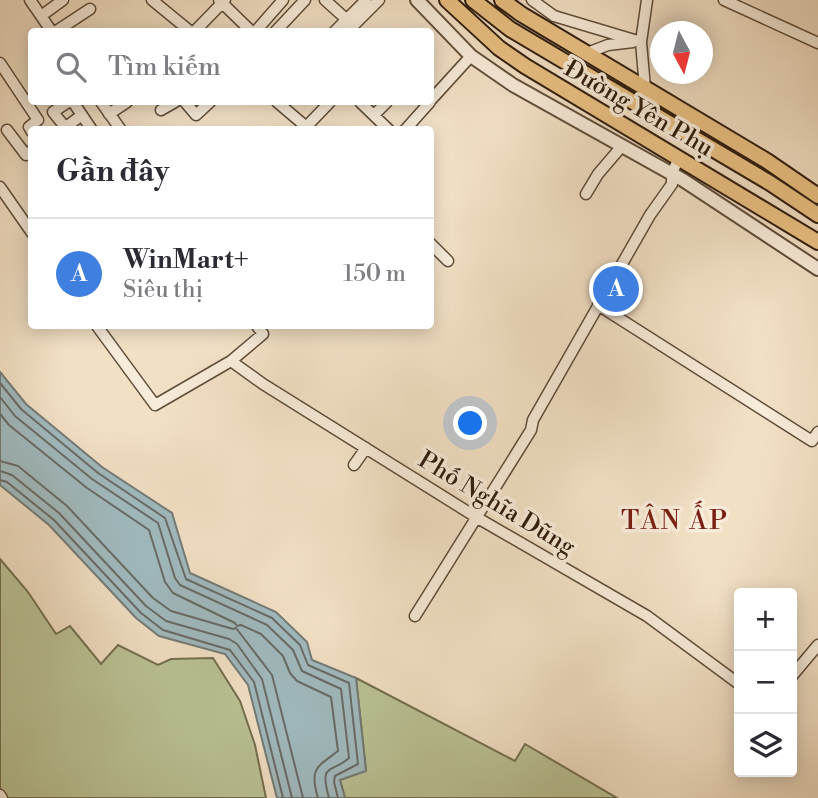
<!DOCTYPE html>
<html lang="vi">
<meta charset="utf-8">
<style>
:root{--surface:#fff;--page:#f7f7f7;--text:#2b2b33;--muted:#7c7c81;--line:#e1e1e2;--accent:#8f2418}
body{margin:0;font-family:"Libre Bodoni",serif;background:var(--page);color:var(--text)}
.controls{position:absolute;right:21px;bottom:21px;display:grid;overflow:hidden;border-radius:7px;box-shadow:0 4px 18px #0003}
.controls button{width:63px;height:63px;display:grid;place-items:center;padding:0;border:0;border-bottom:2px solid var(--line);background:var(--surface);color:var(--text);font:35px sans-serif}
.compass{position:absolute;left:650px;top:21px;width:63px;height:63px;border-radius:50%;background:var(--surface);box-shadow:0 4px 18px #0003;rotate:173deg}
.you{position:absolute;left:471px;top:424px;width:24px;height:24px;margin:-18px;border:5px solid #fff;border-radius:50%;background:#1a73e8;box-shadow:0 0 0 10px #1a73e833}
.badge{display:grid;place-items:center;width:46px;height:46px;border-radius:50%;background:var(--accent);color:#fff;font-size:23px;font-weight:700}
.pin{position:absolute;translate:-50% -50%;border:4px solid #fff;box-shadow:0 2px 7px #0006}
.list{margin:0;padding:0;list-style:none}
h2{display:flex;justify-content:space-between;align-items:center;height:91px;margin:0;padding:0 28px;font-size:30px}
h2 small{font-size:23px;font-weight:400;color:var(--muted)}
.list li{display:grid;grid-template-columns:46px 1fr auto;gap:21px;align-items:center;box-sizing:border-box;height:112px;padding:0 28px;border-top:2px solid var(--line)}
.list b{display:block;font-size:26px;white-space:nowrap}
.list p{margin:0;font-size:23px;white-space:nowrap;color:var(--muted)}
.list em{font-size:23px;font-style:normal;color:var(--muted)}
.icon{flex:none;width:38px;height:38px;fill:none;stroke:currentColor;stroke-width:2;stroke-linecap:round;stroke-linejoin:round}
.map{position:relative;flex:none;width:818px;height:798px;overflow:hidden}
.search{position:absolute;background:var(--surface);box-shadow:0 4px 18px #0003;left:28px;top:28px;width:406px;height:77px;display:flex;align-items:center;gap:18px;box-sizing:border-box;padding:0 24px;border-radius:7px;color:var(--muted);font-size:26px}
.panel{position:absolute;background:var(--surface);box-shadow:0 4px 18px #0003;left:28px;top:126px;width:406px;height:203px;border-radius:7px}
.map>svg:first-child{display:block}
</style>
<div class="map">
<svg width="818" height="798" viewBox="0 0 818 798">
<rect width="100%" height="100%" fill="#f2e0c5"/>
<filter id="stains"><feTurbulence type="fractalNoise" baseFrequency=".00286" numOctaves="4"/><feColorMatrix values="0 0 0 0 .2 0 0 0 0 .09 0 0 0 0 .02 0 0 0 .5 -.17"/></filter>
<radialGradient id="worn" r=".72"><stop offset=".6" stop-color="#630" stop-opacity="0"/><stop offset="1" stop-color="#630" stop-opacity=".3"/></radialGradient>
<path fill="#bac295" stroke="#746f50" stroke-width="2" d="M0,559l28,33 28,42 14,-8 31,38 17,-19 40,20 13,-6 42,-1 27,43 15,44 11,53h-266z
M356,678l159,83 10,-17 92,54h-272l-5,-18 26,-10z"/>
<path fill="#a0babf" stroke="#737b77" stroke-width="2" d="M0,372l26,32 76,63 70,46 18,60 86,39 31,30 5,18 44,18 10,93 -26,9 5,18h-68l-29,-113 -23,-31 -66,-18 -23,-18 -87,-93 -49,-40z"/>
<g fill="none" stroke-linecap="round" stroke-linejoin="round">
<path stroke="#686b66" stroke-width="2" d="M0,383l21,26 77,64 67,45 21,61 86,39 28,27 8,20 41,18 9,81 -23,12 -1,6 4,16
M0,397l15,19 77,63 66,44 17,55 5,7 87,40 26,25 9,21 39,18 8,69c-18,16 -30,4 -20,40
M0,414l9,11 78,63 62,42 16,52 8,11 62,30 2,3 4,-1 20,9 22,22 7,17 7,8 34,16 7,54c-21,16 -29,17 -20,47
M0,461l18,5 49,40 86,92 18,13 62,18 3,-1 36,47 31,123
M0,471l12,4 47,38 87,93 20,15 63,18 8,5 25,35 30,119
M0,480l7,2 47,38 87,93 22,17 67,20 24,32 29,116"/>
<defs>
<path id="minor" d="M30,0l22,32
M152,0l39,32
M219,0l33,32
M325,0l21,19
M532,0l22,16 87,26
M724,0l94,43
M41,16l22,-16
M55,32l35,-23
M194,32l31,-32
M255,32l28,-32
M275,32l30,-32
M334,32l32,-32
M347,32l32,-32
M587,53l21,-8 25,-3
M0,63l38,57 -9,7 3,5
M645,88l-4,-46 6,-42
M430,101l41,-45
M73,102l19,28
M101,102l20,28
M185,102l11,13 14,-13
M277,102l33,28
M360,102l29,28
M161,110l14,-8
M109,114l18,-12
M375,114l12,-12
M307,126l23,-24
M65,127l-12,-15 15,-10
M7,130l19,25 6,-5
M62,130l20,-15
M405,130l25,-28
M0,187l32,46
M586,194l12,-20 24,-28
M430,243l18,18
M598,305l214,136 6,-9
M97,326l58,79 76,-44 32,-27 -6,-8
M231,361l32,23 213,133 171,99 92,68
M354,465l12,-17
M415,616l116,-186 2,-10 117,-205 22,-31v-11l7,-15
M792,676l26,-31
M0,795l2,3"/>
<path id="tertiary" d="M417,0l54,56 42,29 170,95 135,89"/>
<path id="primary" d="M447,0l52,48 26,18 293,176
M473,0l37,29 260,154 48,32
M502,0l19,14 246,147 51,35"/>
</defs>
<use href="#minor" stroke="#604d3a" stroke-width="13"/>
<use href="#tertiary" stroke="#604d3a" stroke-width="16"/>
<use href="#primary" stroke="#2f1c0c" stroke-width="18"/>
<use href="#minor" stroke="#f7ebd9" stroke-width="10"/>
<use href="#tertiary" stroke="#f7ebd9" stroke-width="12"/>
<use href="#primary" stroke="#e9c082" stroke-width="14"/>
</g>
<g text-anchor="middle" stroke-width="7" stroke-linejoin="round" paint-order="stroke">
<g font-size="24" fill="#2f1c0c" stroke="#f7ebd9">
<text transform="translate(639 108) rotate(30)" y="8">Đường Yên Phụ</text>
<text transform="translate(497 503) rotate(31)" y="8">Phố Nghĩa Dũng</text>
</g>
<g font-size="26" letter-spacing="2" fill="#7a1f14" stroke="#f7ebd9">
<text x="675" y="529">TÂN ẤP</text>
</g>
</g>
<rect width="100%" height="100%" filter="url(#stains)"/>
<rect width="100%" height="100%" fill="url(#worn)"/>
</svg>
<div class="controls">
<button>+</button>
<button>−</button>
<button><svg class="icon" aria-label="layers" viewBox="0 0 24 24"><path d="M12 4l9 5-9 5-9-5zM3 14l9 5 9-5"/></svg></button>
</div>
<svg class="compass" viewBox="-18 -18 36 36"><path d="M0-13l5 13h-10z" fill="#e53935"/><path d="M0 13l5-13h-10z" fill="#7c7c81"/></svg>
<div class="you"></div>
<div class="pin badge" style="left:616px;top:289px;background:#3f7fe0">A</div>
<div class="search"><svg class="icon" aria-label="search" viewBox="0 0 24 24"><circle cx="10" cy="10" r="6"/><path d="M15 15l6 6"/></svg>Tìm kiếm</div>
<section class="panel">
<h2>Gần đây<small></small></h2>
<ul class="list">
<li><span class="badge" style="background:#3f7fe0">A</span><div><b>WinMart+</b><p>Siêu thị</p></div><em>150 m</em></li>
</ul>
</section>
</div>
